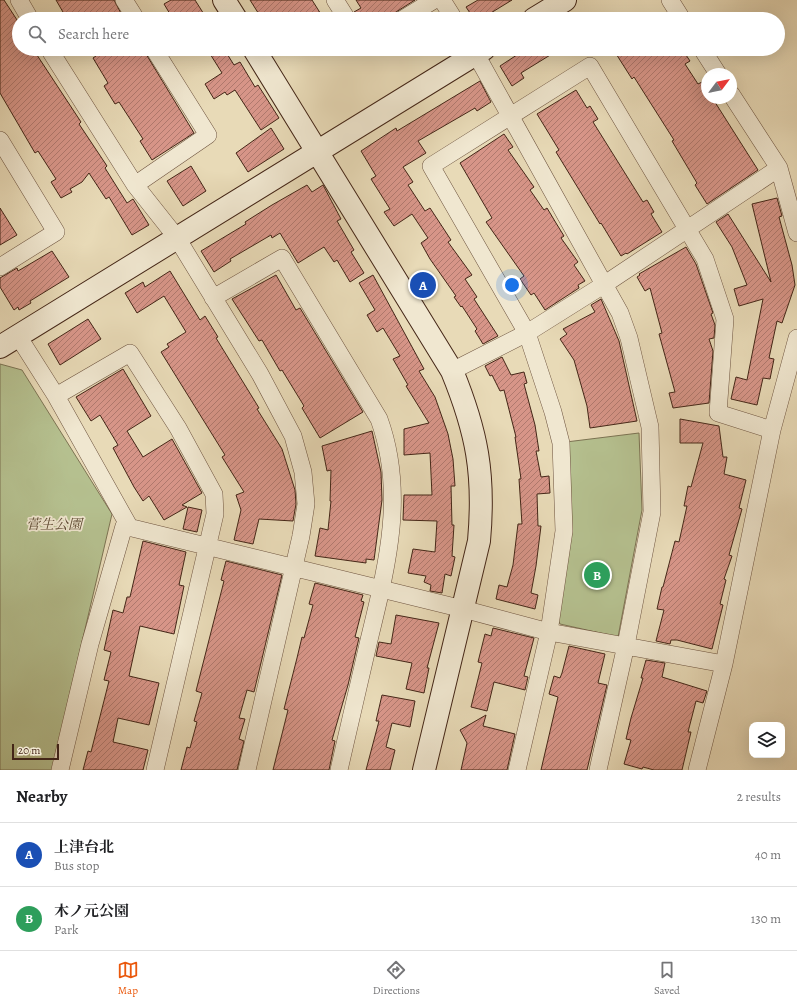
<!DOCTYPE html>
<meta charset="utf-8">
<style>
:root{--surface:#fff;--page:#f2f2f2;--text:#202124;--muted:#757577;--line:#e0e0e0;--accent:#ea580c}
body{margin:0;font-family:Alegreya,"Noto Serif JP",serif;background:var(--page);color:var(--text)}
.controls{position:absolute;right:12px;bottom:12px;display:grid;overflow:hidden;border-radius:8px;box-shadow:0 4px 16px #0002}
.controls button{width:36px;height:36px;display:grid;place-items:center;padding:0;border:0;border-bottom:1px solid var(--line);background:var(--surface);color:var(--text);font:20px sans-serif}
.compass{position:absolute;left:701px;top:68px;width:36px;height:36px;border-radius:50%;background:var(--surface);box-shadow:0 4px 16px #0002;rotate:58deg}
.scale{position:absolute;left:12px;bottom:10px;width:47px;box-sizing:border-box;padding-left:4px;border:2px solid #442617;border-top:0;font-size:11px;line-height:14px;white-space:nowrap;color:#442617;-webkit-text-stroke:3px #f0e7d0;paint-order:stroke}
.you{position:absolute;left:512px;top:285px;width:14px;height:14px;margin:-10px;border:3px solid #fff;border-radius:50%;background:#1a73e8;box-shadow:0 0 0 6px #1a73e833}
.badge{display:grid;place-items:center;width:26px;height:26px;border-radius:50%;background:var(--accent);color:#fff;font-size:13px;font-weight:700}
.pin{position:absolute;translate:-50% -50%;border:2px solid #fff;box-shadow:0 1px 4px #0006}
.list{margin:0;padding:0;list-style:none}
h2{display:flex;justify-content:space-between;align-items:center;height:52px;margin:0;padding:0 16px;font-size:17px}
h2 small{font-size:13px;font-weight:400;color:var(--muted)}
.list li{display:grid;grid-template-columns:26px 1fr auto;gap:12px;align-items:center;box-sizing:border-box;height:64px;padding:0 16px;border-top:1px solid var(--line)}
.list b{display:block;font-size:15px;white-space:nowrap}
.list p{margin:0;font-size:13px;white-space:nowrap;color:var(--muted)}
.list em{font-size:13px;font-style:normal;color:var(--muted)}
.icon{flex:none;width:22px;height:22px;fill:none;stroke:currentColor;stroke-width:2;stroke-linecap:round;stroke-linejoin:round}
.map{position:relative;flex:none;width:797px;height:770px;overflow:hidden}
.search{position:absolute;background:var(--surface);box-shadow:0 4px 16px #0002;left:12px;right:12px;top:12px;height:44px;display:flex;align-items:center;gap:10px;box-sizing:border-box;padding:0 14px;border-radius:22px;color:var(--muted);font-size:15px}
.sheet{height:180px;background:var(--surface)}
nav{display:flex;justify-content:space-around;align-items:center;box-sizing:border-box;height:56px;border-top:1px solid var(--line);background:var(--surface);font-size:11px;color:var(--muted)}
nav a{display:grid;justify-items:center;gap:2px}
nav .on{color:var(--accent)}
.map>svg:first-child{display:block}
</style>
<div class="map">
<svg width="797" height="770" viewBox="0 0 797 770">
<defs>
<pattern id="building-hatch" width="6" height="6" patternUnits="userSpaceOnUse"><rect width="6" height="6" fill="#d79588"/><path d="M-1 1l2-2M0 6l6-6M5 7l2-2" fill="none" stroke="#b0796e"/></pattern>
</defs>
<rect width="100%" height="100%" fill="#e8dab7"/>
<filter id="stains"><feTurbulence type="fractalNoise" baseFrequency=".005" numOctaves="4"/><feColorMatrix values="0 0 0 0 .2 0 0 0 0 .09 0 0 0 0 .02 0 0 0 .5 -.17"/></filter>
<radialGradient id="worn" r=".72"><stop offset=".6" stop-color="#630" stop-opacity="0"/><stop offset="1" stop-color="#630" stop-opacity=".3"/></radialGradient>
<path fill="#b5c08f" stroke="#7c7353" d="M0,364l22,6 90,144 -60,256h-52z
M639,433l3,77 -24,127 -58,-13 -3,-6 9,-176z"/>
<path fill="url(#building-hatch)" stroke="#442617" d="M0,0h4l15,23v26h14l48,73 -2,2 28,42 -2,2 22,35 6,-4 16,26 -17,10 -23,-38 -3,2 -17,-26 -7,9 -12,7 2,3 -11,6 -10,-16 5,-3 -18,-28 -3,2 -35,-60z
M56,0h58l10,19h-57z
M171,0h24l12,19h-34l-9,-15z
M250,0h62l12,19h-62z
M356,0h59l-30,19h-28l-3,-7 7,-4z
M478,0h34l-31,19h-7l-8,-12z
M91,49h53l2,5 48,79 -42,27 -12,-19 3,-2 -24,-37 -4,2 -11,-18 4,-3 -15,-25 3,-2z
M207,49h17l10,16 6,-3 15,25 3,-2 21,33 -18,12 -26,-40 -8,5 -2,-3 -11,7 -9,-15 17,-11z
M526,49h34l-39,24 3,5 -12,8 -12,-20z
M613,49h69l8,12 -5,3 13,20 4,-2 5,8v8l6,1 45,71 -51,34 -12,-19 2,-2 -25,-42 2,-1 -40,-63 -2,2z
M480,81l11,21 -14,9 -2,-3 -57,33 8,12 -23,14 10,15 -5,3 17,26 5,-3 21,32 -3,2 24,33 -7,4 12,18 -3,2 24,37 -15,8 -8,-13 2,-2 -15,-23 -1,1 -7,-10 2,-1 -26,-37 -9,-16 7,-5 -16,-24 -18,12 -10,-14 6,-3 -19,-30 5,-3 -15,-25 35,-23 1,3z
M576,90l11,18 3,-2 8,13 -5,3 50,80 4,-2 7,12 -3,2 11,18 -35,22 -1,-1 -5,3 -20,-33 -1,1 -44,-72 3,-2 -22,-36z
M271,128l13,21 -36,23 -12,-19z
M504,134l9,13 -5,3 26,37 -4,3 14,20 3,-2 9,15 8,13 -3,2 17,24 -4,3 11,16 -7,4 1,3 -34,22 -11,-17 -3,2 -11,-16 4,-3 -38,-54 6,-4 -32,-55z
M191,166l15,25 -23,15 -16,-25z
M307,185l5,7 11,-7 18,34 -4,2 17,29 -3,2 13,21 -14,9 -13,-22 -3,2 -10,-15 -26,16 -18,-30 -8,5 -1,-3 -41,24 1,2 -17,11 -13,-21 45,-27 -1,-2 27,-17z
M777,198l5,18 -3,1 13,48 3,20 -13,38 -5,-2 -8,37 5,1 -4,20 -7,-1 -6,27 -26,-6 5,-22 11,3 16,-81 -24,7 -5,-17 13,-4 -15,-38 -16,-25 12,-8 43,68 -19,-78z
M0,208l17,27 -17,10z
M686,247l10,17 17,49 -2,1 4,11 -1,13 -5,1 4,12 -4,52 -36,5 -4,-15 6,-1 -16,-58 3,-1 -12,-45 -5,3 -8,-14 3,-2 -1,-1z
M52,251l17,26 -39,24 1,2 -12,7 -1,-3 -4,3 -14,-23v-9l17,-10 1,3z
M170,271l30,49 5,-4 13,21 -2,1 43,70 -2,1 25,40 13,41 1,14 -3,17 -34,-2 -6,25 -19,-4 7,-30 -5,-15 8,-3 -22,-35 3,-2 -64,-103 8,-5 -2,-3 19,-12 -22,-36 -27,17 -12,-20 18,-11 2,5z
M276,275l20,35 4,-2 63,104 -43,26 -18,-30 2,-2 -22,-36 -2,1 -18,-31 -3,1 -27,-42z
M373,275l51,94 -5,2 16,26 13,37 5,25 2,27h-4l1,39h2l-2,31 3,1 -4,19 -6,-2 -3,19 -12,-2 1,-6 -7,-3 2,-6 -18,-3 5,-24 22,3 2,-31 -34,-1 1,-25h28l-2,-42 -26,2v-26l25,-6 -23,-37 2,-1 -15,-26 7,-3 -17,-28 -6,4 -10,-17 8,-5 -16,-27z
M601,299l18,42 18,80 -47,7 -3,-22 -13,-46 -14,-21 7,-5 -4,-5 32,-17 -4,-7z
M88,319l13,20 -41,26 -12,-21z
M502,357l9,18 13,-3 3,11 -3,1 11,41 4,26h-3l5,26 8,-1 1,17 -13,1 1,32h3l-5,40 -5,27 7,2 -3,14 -39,-10 3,-14 8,2 6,-22 5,-41h4l-3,-45h2l-6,-42h1l-12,-47 -4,1 -8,-16 -2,1 -5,-10z
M123,369l28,47 -24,15 16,26 29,-18 30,54 -20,12 5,2 -23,13 -15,-24 -6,5 -9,-14 -21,-39 5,-3 -18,-30 -9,6 -15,-24z
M680,419l39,7 4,31h4l-3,17 22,6 -7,28 3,1 -13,46 3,1 -8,23 2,1 -6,24 3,1 -11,44 -35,-9h-6l-1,4 -14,-3 8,-31 -7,-1 5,-22h1l12,-46 4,1 8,-36h-3l4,-20 3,1 12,-44h-23z
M372,431l9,41 1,28 -8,60 -8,-1v4l-51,-7 5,-28 8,2 3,-29h-1l1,-31 -4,1 -5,-25z
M188,507l14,3 -5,22 -14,-3z
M143,541l43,11 -7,33 5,1 -10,48 -34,-8 -11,50 30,7 -10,42 -31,-7 -5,24 35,8 -5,20h-60l5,-19 3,1 18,-71 -5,-1 7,-28 -7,-2 9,-40 10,3 4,-16h3z
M226,561l56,14 -28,117 -7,-2 -8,28 6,1 -6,20 5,2 -7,29h-56l6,-23 3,1 7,-26 -3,-1 8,-28 -6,-2 28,-110 -3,-1z
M315,583l48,12 -2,6 3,1 -9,35 4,1 -11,47 -16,55 3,1 -6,29h-56l15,-60 -4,-1 13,-51 5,-21 2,1 9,-33 -4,-1z
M396,615l43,8 -12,45h2l-5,25 -18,-4 6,-26 -36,-7 3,-14 12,2z
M493,628l41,10 -10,38 4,1 -3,13 -31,-8 -7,29 -16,-4 11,-44 -4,-1 7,-28 6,2z
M569,646l36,8 -7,29 9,2 -20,85h-46l17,-73 -9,-3 5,-18 6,2 2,-5z
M646,660l19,3 -3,14 45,14 -4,12 -7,-2 -8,31h3l-9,38h-28l-11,-3 -1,2 -18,-5 7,-24 -5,-1 5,-21 12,-40h-2z
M382,695l33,6 -5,26 -18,-4 -6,24 9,3 -5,20h-24l13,-49h-3z
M486,715l-3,11 32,8 -8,36h-46l6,-27 -7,-13z"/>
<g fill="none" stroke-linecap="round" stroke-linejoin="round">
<defs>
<path id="street" d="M19,0l11,19
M124,0l12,19
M335,0l12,19
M442,0l12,19
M670,0l12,19
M403,19l31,-19
M49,49l86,136 42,53 83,136 33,62 10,36 3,32 -5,32 -54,234
M473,49l147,264 9,25 21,89 2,85 -26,133 -28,125
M702,49l16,25
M731,94l48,74 18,65
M0,140l56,92 -56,35
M135,185l73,-50 -54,-86
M213,298l69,-40 97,161c27,74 8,147 -10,221 -10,43 -20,87 -30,130
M18,336l38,60 74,132
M452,371l75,-38 78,-49 174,-116
M56,396l74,-43 48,75 36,66 1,20 -60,256
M60,770l30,-126 34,-118 339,83 86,23 175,32
M517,770l32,-138 15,-101 -3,-88 -8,-31 -26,-79 -96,-167 159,-100 115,193 20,60 -7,94 54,17
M697,770l27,-106 48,-234 25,-92"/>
<path id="secondary" d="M224,0l12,19
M534,19l31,-19
M254,49l198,322c25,61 33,103 27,170l-55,229
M0,347l484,-298"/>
</defs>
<use href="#street" stroke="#6d533f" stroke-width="18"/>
<use href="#secondary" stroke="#442617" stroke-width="24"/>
<use href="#street" stroke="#f0e7d0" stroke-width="17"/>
<use href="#secondary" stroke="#f0e7d0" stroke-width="22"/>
</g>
<g text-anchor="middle" stroke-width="3.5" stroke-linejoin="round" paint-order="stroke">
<g font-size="14" font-style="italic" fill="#604c35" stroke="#f0e7d0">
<text x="54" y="529">菅生公園</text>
</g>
</g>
<rect width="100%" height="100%" filter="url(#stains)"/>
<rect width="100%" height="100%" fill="url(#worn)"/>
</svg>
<div class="controls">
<button><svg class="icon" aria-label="layers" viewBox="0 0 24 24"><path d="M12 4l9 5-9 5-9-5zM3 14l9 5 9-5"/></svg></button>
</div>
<svg class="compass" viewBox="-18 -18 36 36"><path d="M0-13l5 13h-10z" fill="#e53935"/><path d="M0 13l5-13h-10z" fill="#757577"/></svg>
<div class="scale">20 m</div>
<div class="you"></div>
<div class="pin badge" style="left:423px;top:285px;background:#1a4fb4">A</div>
<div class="pin badge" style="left:597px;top:575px;background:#2e9e5b">B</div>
<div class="search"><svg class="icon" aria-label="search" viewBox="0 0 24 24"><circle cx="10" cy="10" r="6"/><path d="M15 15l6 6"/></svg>Search here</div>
</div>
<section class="sheet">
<h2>Nearby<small>2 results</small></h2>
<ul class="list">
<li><span class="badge" style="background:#1a4fb4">A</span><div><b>上津台北</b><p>Bus stop</p></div><em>40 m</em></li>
<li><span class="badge" style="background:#2e9e5b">B</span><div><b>木ノ元公園</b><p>Park</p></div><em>130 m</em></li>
</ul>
</section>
<nav>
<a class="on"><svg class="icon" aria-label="map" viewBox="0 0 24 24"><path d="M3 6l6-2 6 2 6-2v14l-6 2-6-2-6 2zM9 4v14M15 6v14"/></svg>Map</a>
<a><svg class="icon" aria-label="directions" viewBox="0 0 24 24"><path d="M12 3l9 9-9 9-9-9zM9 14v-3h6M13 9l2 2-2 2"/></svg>Directions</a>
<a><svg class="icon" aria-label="saved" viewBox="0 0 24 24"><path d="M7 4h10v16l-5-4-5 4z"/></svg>Saved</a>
</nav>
